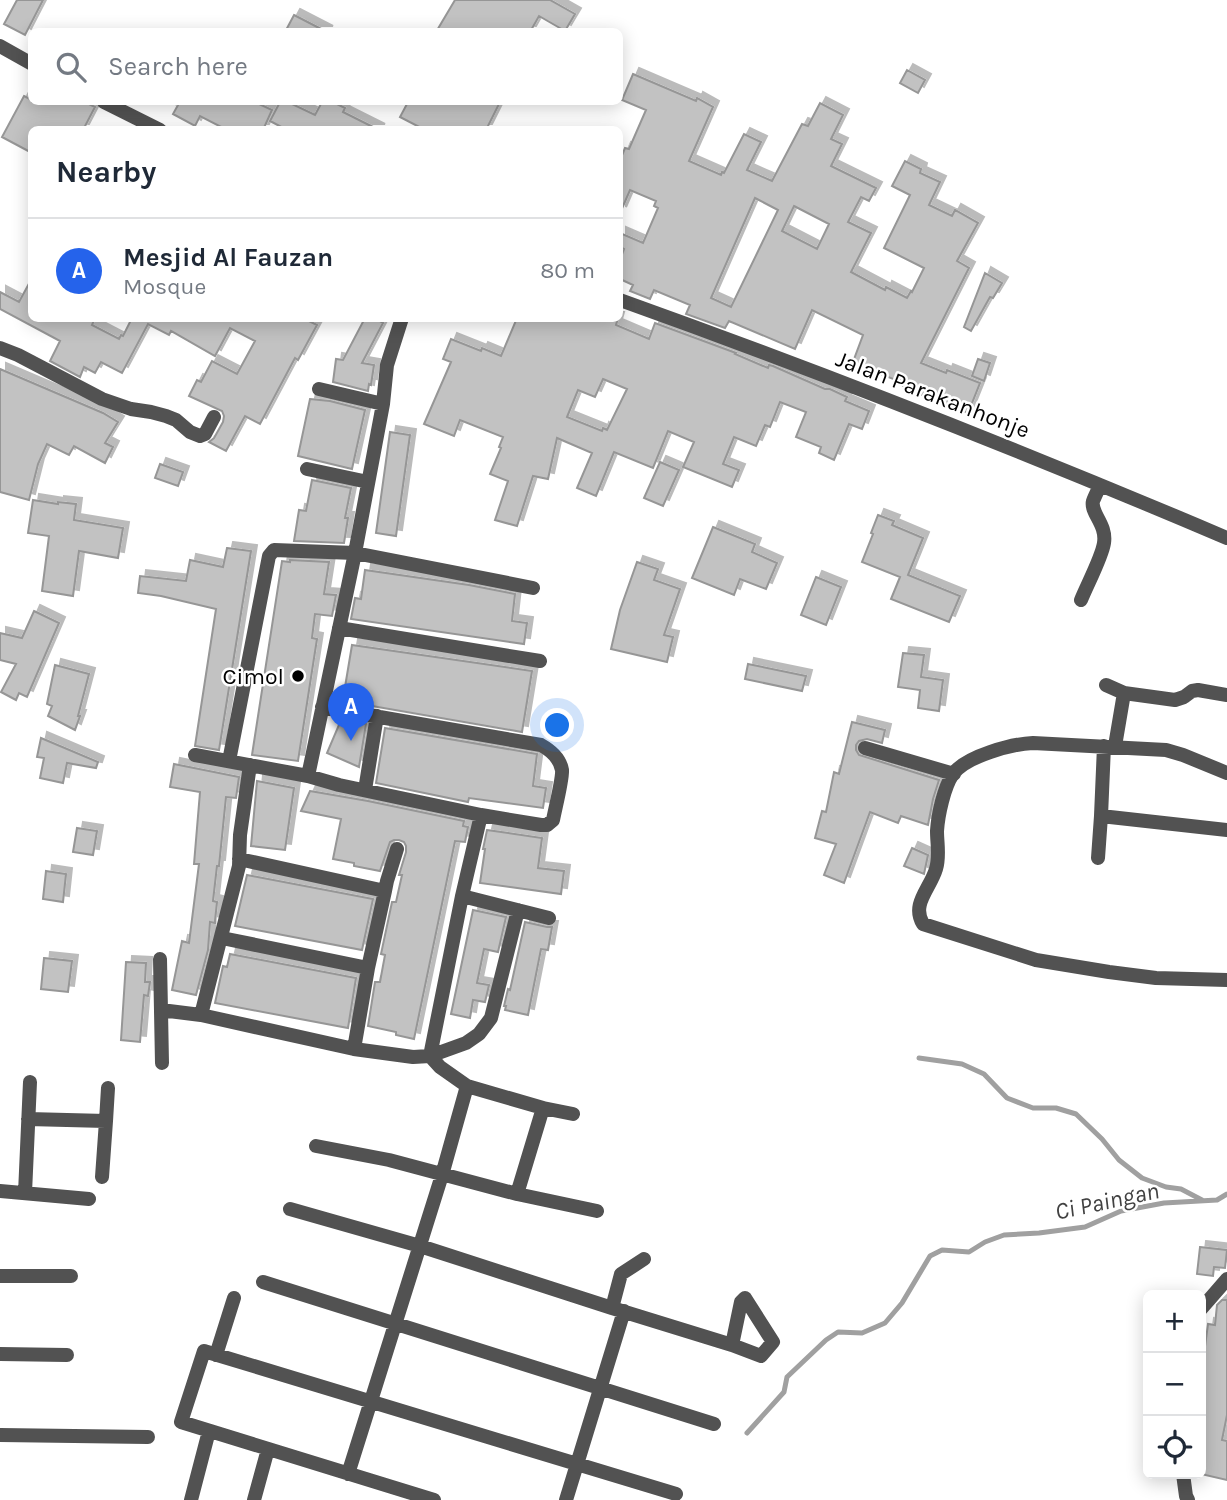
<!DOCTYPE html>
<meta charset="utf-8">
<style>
:root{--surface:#fff;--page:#f6f6f7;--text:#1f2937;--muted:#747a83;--line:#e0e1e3;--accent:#2563eb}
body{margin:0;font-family:Karla,sans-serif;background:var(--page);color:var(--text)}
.controls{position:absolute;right:21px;bottom:21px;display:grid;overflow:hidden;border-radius:10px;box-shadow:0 4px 18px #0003}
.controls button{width:63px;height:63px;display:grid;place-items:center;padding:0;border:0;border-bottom:2px solid var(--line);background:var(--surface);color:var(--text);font:35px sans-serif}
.you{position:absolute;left:558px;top:726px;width:24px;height:24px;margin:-18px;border:5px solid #fff;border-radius:50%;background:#1a73e8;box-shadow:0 0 0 10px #1a73e833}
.badge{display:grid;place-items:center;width:46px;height:46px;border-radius:50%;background:var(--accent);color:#fff;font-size:23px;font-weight:700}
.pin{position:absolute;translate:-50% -58px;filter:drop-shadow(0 2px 4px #0008)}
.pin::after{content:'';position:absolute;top:37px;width:24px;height:21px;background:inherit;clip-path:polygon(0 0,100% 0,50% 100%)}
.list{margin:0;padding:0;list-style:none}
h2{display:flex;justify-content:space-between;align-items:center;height:91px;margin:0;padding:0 28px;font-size:30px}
h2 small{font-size:23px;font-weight:400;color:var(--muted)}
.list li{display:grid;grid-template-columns:46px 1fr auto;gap:21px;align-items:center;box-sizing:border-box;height:105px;padding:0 28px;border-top:2px solid var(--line)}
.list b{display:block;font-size:26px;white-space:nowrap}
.list p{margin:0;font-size:23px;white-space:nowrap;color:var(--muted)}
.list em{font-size:23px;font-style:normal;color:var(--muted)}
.icon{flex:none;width:38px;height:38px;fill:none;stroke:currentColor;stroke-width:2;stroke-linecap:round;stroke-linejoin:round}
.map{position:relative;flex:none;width:1227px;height:1500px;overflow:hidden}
.search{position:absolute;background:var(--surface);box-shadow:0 4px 18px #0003;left:28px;top:28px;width:595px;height:77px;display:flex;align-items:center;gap:18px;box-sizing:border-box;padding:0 24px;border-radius:10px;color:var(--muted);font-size:26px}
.panel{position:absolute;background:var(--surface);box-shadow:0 4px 18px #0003;left:28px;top:126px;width:595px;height:196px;border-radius:10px}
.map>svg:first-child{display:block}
</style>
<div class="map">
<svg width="1227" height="1500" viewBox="0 0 1227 1500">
<defs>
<filter id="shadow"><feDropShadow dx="6" dy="-6" stdDeviation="0" flood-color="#0004"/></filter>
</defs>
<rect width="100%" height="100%" fill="#fff"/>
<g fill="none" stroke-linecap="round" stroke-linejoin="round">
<path stroke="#a0a0a0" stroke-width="5" d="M919,1058l43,6 22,10 23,24 26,10h23l20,6 26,25 17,21 23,18 24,9 15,2 21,11
M747,1433l37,-41 3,-15 39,-37 12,-8 24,1 23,-10 17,-20 28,-47 12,-6 27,2 16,-10 19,-7 35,-2 46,-6 36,-16 43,-8 53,-3 10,-6"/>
</g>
<path fill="#c2c2c2" stroke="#969696" stroke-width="2" fill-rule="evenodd" filter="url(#shadow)" d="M17,0h26l-18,35 -21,-11z
M455,0h95l25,14 -10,17 -26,-15 -9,16h-94z
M294,15l33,17h-42z
M907,70l18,10 -7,13 -18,-10z
M633,74l63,27 1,-3 16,9 -24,54 32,14 1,-3 2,1 20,-39 17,8 -14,28 25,11 30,-57 6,2 12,-23 23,12 -12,24 11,5 -11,22 45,22 -7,13 -8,-4 -13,25 23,11 -20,39 34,18 1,-3 21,11 4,-7 1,1 12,-24 -40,-20 26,-53 -18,-9 13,-25 16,8 -1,4 20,9 -11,23 23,11 3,-6 23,13 -21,38 12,7 -48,95 25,10 1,-3 33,13 -12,30 -48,-19v-2l-17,-6 1,-3 -26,-10 -2,7 -26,-10 13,-35 -51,-25 -17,39 -66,-28 -4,7 -39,-14 4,-9 -36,-15 -4,9 -20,-8 3,-6 -13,-6v-19l4,-11 -4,-2v-14l23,10 15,-35 -4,-2 2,-5 -26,-11 -10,23v-53l5,-12 4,1 17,-39 -24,-10zM755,198l23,12 -47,97 -20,-9zM794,206l35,18 -12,25 -35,-18z
M24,96l8,4v2h53l10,5 -12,23h-51v23l-30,-16z
M170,102h85l17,8 -9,20h-36l-27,-14 -5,10 -22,-12 5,-9z
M280,102h8l27,13 7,-13h11l12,6 -2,4 36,18h-92l-17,-9z
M408,102h92l-14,28h-61l-25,-13z
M985,273l17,10 -9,15 -3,-1 -19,34 -7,-4z
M32,278v40h63l-3,7 27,14 2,-4 2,1 9,-18h171l14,7 -19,35 -3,-2 -35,66 -15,-8 -19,35 -17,-9 5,-4 9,-16 1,-6 -2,-5 -33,-15 8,-16 4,2 11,-21 25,13 18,-33 -25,-13 -15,28 -44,-25 -2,4 -21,-11 -26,49 -21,-11 -6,11 -11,-6 -4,10 -30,-16 10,-20 -60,-32v-17l19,10z
M365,318h9l9,5 -21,40 12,2 -3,20 -2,-1 -1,7 -35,-9 3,-23 7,1z
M517,318h101l-2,7 33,14 6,-16 81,30 -1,1 33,14 1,-3 4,1 52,23h5l17,8 -2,4 24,10 -7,18 -13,-5 -15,36 -15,-7 2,-6 -25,-10 10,-25 -26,-10 -10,25 -5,-2 -9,21 -22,-9 -11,27 16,6 -7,17 -49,-20 11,-25 -26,-11 -15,37 -39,-16 -18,44 -19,-8 15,-35 -35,-15 -9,41 -15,-3 -16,50 -22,-6 13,-39 -18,-7 11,-26 -2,-1 4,-10 -43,-17 -6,16 -30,-12 27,-62 -8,-3 8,-20 30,12 1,-3 19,8zM603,379l24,10 -20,41 -4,-2 -1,3 -35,-14 11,-27 17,7z
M978,359l12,4 -6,18 -12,-5z
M0,369l103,44 15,9 -13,21 8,4 -8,16 -31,-17 -5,9 -22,-11 -9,20 -9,36 -29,-8z
M310,399l20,2 35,9 -13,59 -54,-13z
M390,432l20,3 -14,101 -20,-3z
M660,462l19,8 -16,36 -19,-8z
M160,464l23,8 -5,14 -23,-8z
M312,480l39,8 -6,30h3l-4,25 -50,-2 5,-31 7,1z
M33,500l25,4v-2l18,2 -2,16 49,8 -5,30 -39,-7 -6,45 -31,-5 7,-55 -21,-3z
M878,515l16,6 -2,4 31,13 -15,37 52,21 -11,26 -58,-23 9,-22 -38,-15 11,-28 -2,-1z
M713,527l42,17 -3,8 25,11 -11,26 -26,-10 -6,16 -42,-17z
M227,548l24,3 -32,199 -24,-4 21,-137 -55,-13 -23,-3 2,-17 46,5 4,-21 33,7z
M290,560l39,2 -5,32 12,1 -4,21 -17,-2 -3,24 5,1 -19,122 -46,-6 30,-194 8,1z
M637,562l21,7 -4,11 26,9 -16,46 9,2 -6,25 -56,-13 9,-39z
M365,570l104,15 46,9 -3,27 15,2 -3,21 -173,-25 4,-21 6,1z
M816,577l25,10 -15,38 -25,-10z
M34,611l25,12 -32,74 -8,-4 -3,7 -15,-8 15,-28 -16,-4v-27l22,5z
M352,645l180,26 -10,61 -173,-30 1,-2 -7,-1z
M903,653l21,2 -3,22 22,3 -4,31 -21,-3 2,-18 -22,-3z
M748,664l58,12 -4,15 -57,-12z
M55,665l34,9 -11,42h2l-5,14 -27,-14 4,-10 -5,-2z
M341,720l25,4 -7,43 -32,-14z
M852,722l33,8 -3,13 -15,-4 -8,2 -3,4v5l3,5 80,25 -6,19 -5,26 -27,-9 -3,7 -28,-11 -26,71 -20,-8 12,-31 -21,-6 7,-27 4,1 8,-40 5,2z
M385,728l152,26 -4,32 13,2 -3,20 -74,-10 -1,4 -92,-19z
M41,738l57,24 -2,6 -29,-5 -4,20 -23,-5 4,-20 -7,-1z
M174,764l65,13 -3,21 -10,-1 -7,69h-2l-4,35 4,1 -2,19v2l-5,-1 -2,28 -12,45 -24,-5 10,-49 7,2 10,-79h-5l6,-72 -30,-5z
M257,781l37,7 -9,62 -34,-4z
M310,791l58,10 96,20 -1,5 5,1 -3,15 -10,-1 -41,198 -18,-4v-3l-28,-6 7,-44h5l5,-27 -4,-1 11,-52h4l6,-27h-3l7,-23v-6l-2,-4 -5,-2h-5l-4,2 -10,29 -26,-5v-3l-21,-4 8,-40 -40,-8z
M77,828l20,3 -4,24 -20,-3z
M487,830l55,8 -4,30 26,3 -3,23 -81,-11 5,-34h-2z
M912,848l16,7 -4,19 -20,-8z
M46,871l20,3 -3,28 -20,-3z
M247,875l126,24 -11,51 -127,-24z
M473,910l33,7 -8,35 -14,-3 -7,34 12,2 -4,17 -12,-2 -3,18 -19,-4z
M525,922l22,5h5l-4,23 -7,-1 -13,66 -23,-5 1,-4h-2l4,-17 2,1z
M230,954l126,24 -8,50 -133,-25 8,-37 4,1z
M44,958l28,3 -4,31 -27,-3z
M126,962l20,1 -1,19h5l-2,14 -4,-1 -4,47 -19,-2z
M1200,1247l27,3 -2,18 -11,-1 -1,9 -16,-2z
M1222,1300h5v115l-5,25 5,1v39l-26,-6v-98l7,-52 7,1 2,-20z"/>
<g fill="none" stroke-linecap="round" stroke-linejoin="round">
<path stroke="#525252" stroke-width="14" d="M0,46l32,18
M104,102l56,28
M620,300c204,73 407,153 607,238
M0,348l18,7 84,44 29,10 20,3 15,4 10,4 14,12 10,4 5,-2 9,-17
M319,389l64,15
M307,469l61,13
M1081,600c6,-15 21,-43 23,-57 3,-19 -14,-30 -11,-42 2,-5 5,-11 7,-16
M339,628l201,33
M1106,685l18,8
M322,707l219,38c9,5 19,13 21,25 1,8 -7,39 -9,50l-6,5h-6l-60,-10 -142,-30 -31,-9 47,-223 28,-149 4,-39 15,-47
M1115,746l9,-53 51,7 9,-3 8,-6 6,-1 29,5
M865,748l89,26
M195,755l113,21
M229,761l40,-205 5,-6 81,3 178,35
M250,765l-10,70 -1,31 -38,149 153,34 59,8 17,-1 36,-13 13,-9 12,-16 27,-108
M1227,773l-44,-18 -17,-5 -133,-7c-21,1 -67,13 -80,31 -9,13 -15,41 -16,57 0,13 3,25 -1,38 -6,20 -25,35 -13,55l113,36 73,12 47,6 71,2
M365,790l12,-74
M1101,816l3,-70
M1098,858l3,-42 126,14
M239,859l146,32 -17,77 -14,81
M385,891l2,-10 10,-32
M462,896l87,22
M222,938l146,30
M160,959l2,104
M161,1010l40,5
M467,1086l76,22 30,6
M543,1108l-26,86 80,17
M28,1119l78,2 2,-33
M316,1146l73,14 128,34
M102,1177l4,-56
M0,1191l89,8
M25,1193l5,-111
M290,1209l130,37 192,62 9,-34 23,-15
M0,1276h71
M263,1282l451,142
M612,1308l120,37 9,-43 4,-4 28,44 -12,14 -29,-11
M1201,1309l26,-30
M0,1354l67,1
M216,1355l18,-57
M0,1435l148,2
M348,1474l94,-299 25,-89 -27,-19 -10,-11 32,-160 19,-81
M1183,1474l3,22 2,4
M191,1500l18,-69
M254,1500l14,-51
M434,1500l-253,-78 23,-71 472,143
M566,1500l58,-189"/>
</g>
<circle fill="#000" stroke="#fff" stroke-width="2.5" cx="298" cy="676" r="7"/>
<g text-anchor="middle" stroke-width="5" stroke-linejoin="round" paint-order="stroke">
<g font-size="23" fill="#000" stroke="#fff">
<text transform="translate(933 394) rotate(21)" y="8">Jalan Parakanhonje</text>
</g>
<g font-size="23" fill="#000" stroke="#fff" text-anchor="end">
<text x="284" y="684">Cimol</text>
</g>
<g font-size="24" font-style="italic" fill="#414141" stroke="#fff">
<text transform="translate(1107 1201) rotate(-12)" y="8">Ci Paingan</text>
</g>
</g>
</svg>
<div class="controls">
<button>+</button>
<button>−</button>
<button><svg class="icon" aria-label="locate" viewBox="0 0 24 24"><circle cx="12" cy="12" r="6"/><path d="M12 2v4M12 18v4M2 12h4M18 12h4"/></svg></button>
</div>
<div class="you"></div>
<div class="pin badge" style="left:351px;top:741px">A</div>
<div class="search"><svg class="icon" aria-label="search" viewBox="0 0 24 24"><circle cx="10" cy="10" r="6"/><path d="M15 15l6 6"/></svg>Search here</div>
<section class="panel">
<h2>Nearby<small></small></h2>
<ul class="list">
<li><span class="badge">A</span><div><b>Mesjid Al Fauzan</b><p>Mosque</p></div><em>80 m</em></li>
</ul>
</section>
</div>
